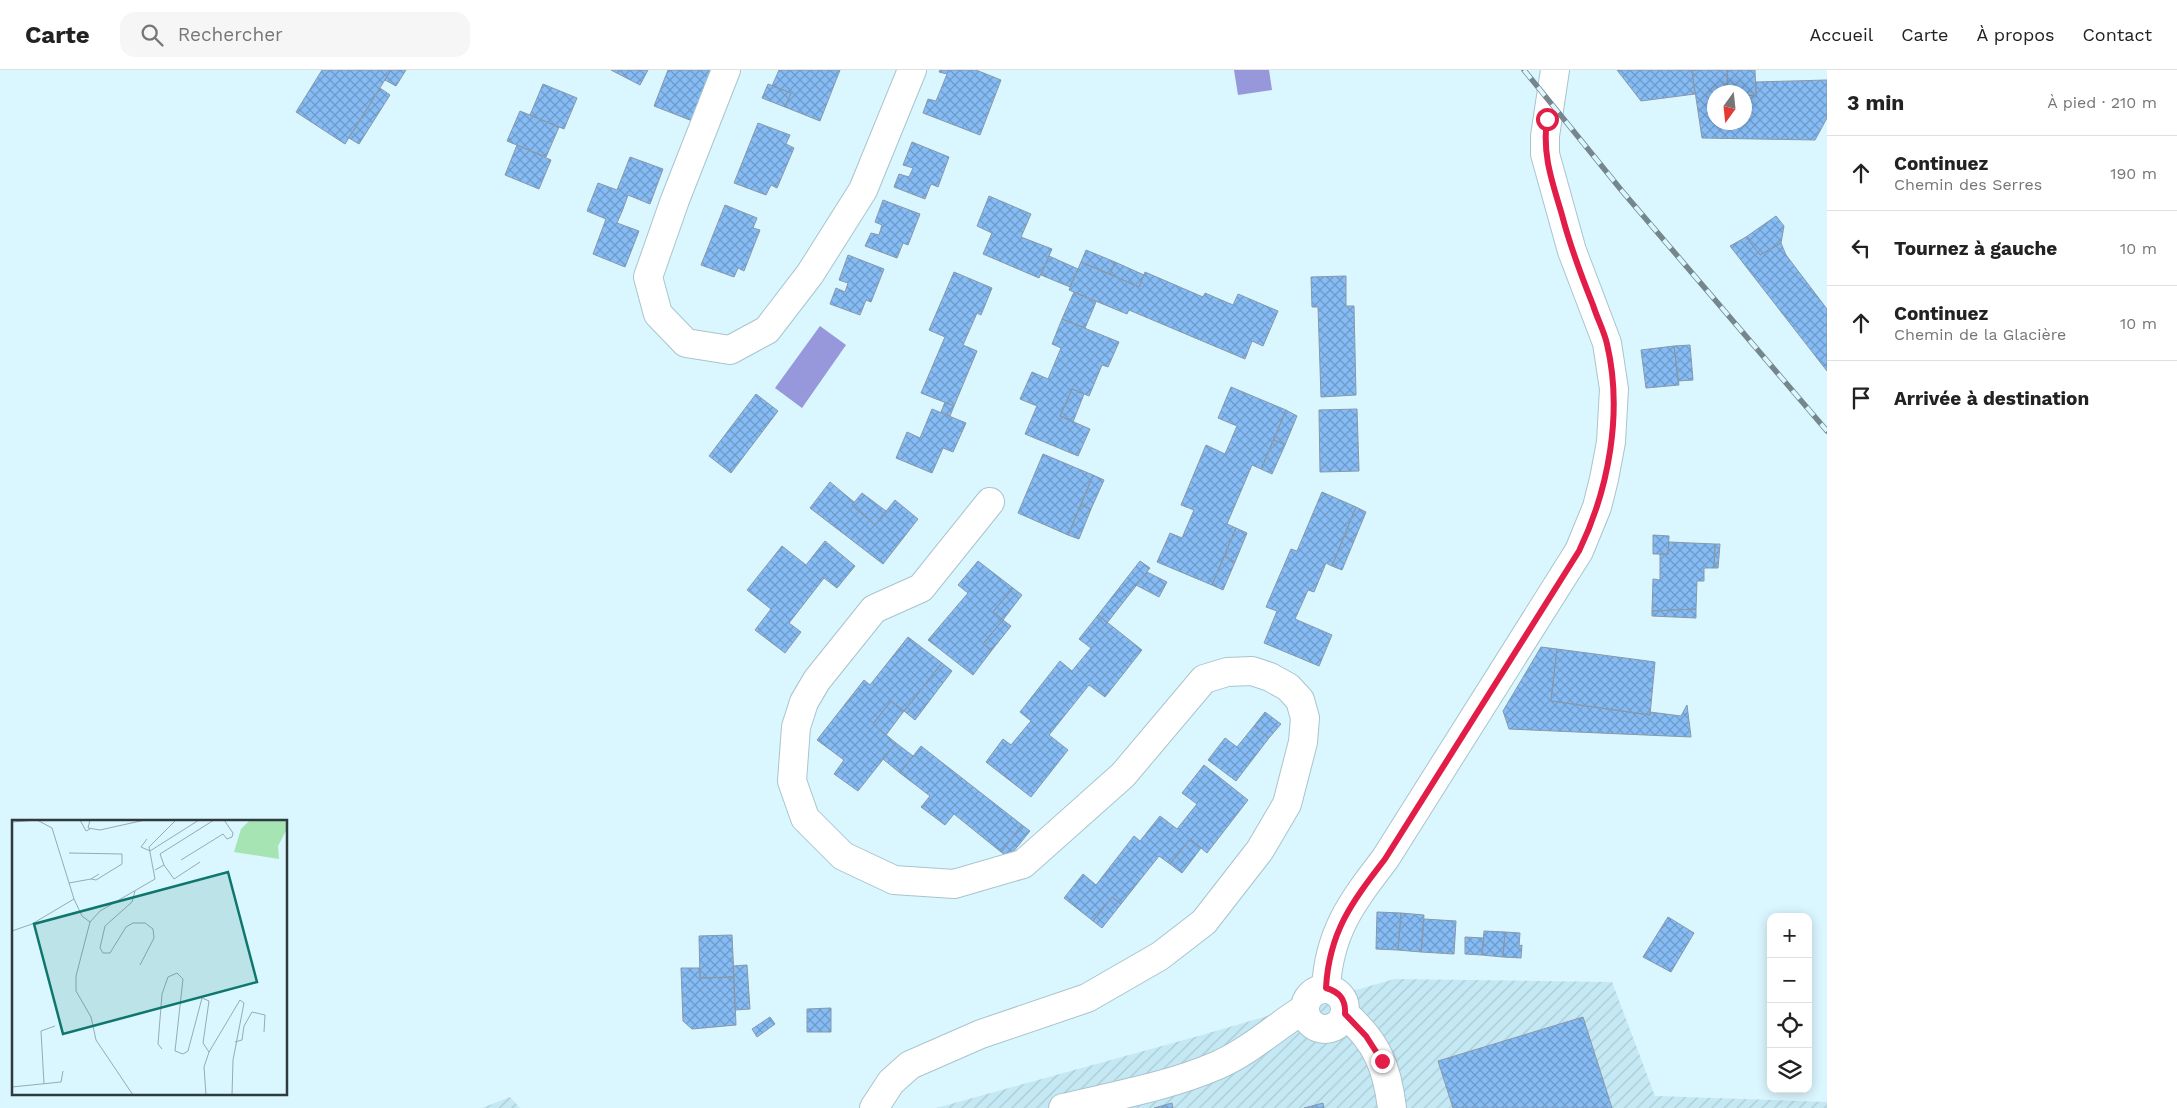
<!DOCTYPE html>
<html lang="fr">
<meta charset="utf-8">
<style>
:root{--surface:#fff;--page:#f6f6f6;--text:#222;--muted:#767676;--line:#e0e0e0}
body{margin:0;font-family:"Work Sans",sans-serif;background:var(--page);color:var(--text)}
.controls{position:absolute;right:15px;bottom:15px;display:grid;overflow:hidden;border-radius:10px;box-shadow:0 2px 12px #0003}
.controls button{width:45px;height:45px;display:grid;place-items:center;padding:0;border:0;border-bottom:1px solid var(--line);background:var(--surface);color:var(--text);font:25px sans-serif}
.compass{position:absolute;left:1707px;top:15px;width:45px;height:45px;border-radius:50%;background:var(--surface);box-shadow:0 2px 12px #0003;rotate:195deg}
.stop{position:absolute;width:15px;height:15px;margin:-11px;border:4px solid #e11d48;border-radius:50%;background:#fff}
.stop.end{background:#e11d48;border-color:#fff;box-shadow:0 1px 5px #0008}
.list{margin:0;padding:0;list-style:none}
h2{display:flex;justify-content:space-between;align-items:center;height:65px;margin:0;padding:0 20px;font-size:21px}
h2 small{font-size:16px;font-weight:400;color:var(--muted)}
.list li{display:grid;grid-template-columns:32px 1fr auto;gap:15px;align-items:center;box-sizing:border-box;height:75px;padding:0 20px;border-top:1px solid var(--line)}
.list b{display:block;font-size:19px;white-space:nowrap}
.list p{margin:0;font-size:16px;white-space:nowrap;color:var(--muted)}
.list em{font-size:16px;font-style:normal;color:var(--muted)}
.icon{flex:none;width:28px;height:28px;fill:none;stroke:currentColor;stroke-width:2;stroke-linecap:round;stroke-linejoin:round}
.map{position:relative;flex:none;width:1827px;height:1038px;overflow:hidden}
header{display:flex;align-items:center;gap:30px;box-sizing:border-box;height:70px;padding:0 25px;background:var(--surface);border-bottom:1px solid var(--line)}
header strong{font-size:24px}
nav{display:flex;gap:28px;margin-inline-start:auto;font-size:18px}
.search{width:350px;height:45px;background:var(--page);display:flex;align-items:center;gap:12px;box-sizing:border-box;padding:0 18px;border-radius:15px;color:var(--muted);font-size:19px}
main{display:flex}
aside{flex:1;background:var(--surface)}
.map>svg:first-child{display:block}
</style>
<header>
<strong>Carte</strong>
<div class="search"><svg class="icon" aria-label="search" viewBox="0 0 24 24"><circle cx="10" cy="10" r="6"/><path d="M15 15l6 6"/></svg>Rechercher</div>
<nav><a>Accueil</a><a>Carte</a><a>À propos</a><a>Contact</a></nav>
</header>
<main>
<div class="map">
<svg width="1827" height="1038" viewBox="0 0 1827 1038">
<defs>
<pattern id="industrial-furrows" width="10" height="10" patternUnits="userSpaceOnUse" patternTransform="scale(1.25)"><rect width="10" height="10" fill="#c5e9f4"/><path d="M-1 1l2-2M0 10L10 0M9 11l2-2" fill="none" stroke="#aac9d2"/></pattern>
<pattern id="building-cross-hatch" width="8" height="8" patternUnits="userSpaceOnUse" patternTransform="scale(1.25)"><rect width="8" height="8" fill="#86bcf5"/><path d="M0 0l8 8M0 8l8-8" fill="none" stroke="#6e9ac8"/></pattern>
</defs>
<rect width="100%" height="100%" fill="#daf6fe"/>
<path fill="url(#industrial-furrows)" d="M1394,909l218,3 43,114 172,6v6h-891l266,-73z
M510,1027l10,11h-38z"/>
<path fill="#9797dc" d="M1234,0h35l3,20 -34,5z
M820,256l26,19 -44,63 -27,-20z"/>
<path fill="url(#building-cross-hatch)" stroke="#8898a9" d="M322,0h69l-46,74 -49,-32z
M391,0h15l-10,16 -11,-6z
M611,0h37l-8,15z
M668,0h47l-20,52 -41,-16z
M779,0h61l-20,51 -35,-14 6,-14 -19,-7z
M940,0h36l25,10 -21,55 -57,-22 5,-14 8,2 5,-12 6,-15 -8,-2z
M1617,0h80l-5,1 3,23 -54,7z
M1697,0h30l1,22h-14v30h30v-27l12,1v-14l71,-2v38l-12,22 -113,-2 -10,-67z
M1727,0h28l1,26 -12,-1v-3h-16z
M543,14l34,14 -13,31 -34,-14z
M768,14l23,9 -6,14 -23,-9z
M380,18l10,7 -31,49 -10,-6z
M520,41l39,16 -13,30 -39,-16z
M758,53l32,12 -4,9 8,4 -17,40 -6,-3 -5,10 -32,-12z
M912,72l37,15 -11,30 -7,-3 -6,15 -31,-12 5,-13 10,3 4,-9 -10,-3z
M517,75l34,15 -12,29 -34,-14z
M630,87l33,12 -13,35 -22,-9 -5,14 -6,14 22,8 -14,36 -32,-13 13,-35 -19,-8 11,-28 19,7z
M989,126l42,18 -10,23 31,12 -13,29 -56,-24 9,-21 -15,-7z
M883,130l37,14 -12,31 -5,-2 -6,15 -32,-12 6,-13 8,2 3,-10 -7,-3z
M725,135l32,13 -4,10 7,2 -16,41 -6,-3 -4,9 -33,-12z
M1776,146l8,10 -3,17 -21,12 -14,-18z
M1746,167l14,18 21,-12 5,12 41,54v62l-97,-125z
M1086,180l29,12 -5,12 -29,-12z
M848,185l36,14 -13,33 -5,-2 -6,15 -30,-11 6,-16 9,4 3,-9 -9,-3z
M1049,186l29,13 -8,18 -29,-12z
M1081,192l58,25 6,-15 58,25 2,-4 28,12 5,-11 40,17 -15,35 -11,-5 -7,18 -116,-49 -2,4 -58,-24z
M1115,192l29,13 -5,12 -29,-13z
M954,202l38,16 -11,27 -4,-2 -14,32 14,6 -23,55 -33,-13 24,-56 -16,-7z
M1346,206v30h8l2,89 -35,2 -3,-90h-6l-1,-30z
M1074,222l22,10 -11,26 -23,-9z
M1062,249l57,23 -11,25 -6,-2 -13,31 -17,-7 -12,27 30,13 -12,27 -53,-22 12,-28 -17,-7 12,-27 16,7 13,-31 -9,-4z
M1690,275l3,35 -15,1 -4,-35z
M1674,276l5,39 -33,3 -5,-38z
M1231,317l55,23 -25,59 -9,-4 -25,59 9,4 -24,57 -55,-23 13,-29 12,5 12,-28 -13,-5 25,-60 19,9 12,-28 -19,-8z
M1072,319l12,5 -11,28 -13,-6z
M756,324l22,17 -47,62 -22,-17z
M945,332l9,4 -4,10 -9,-4z
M932,339l34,14 -13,29 -10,-4 -11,25 -36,-15 11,-26 13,6z
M1357,339l2,62 -39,1 -1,-62z
M1286,340l11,6 -12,29 -11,-5z
M1274,370l11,5 -13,29 -11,-5z
M1043,384l50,21 -25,60 -50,-22z
M1093,405l11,5 -13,29 -10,-4z
M830,412l24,20 -2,3 23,20 20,-25 23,19 -35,45 -73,-56z
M1322,422l34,15 -24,59 -6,-3 -12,29 -6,-2 -13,29 37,16 -13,31 -55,-23 13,-32 -11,-4 25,-58 6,2z
M862,423l24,18 -11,14 -23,-20z
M1081,435l10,4 -12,30 -11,-4z
M1356,437l10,5 -12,29 -10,-5z
M1236,458l11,5 -12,29 -11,-6z
M1653,465l16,1 -1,18h-15z
M1344,466l10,5 -12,29 -10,-4z
M825,471l30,25 -18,22 -13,-10 -35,45 12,9 -16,21 -30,-23 16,-21 -24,-19 35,-44 24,19z
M1669,472l46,2 -1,24h-10v13h-7l-1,28 -44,2 1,-32 7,1v-26h8z
M1715,474h5l-2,24h-4z
M1224,486l11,6 -12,28 -11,-5z
M978,491l35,27 -20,24 10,8 -20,24 9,6 -19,25 -45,-35 40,-47 -10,-8z
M1140,491l10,7 -43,55 -9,-8z
M1147,502l20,10 -8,15 -23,-12z
M1013,518l9,7 -19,25 -10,-8z
M1696,539v9l-44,-2v-5z
M1098,545l44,35 -37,47 -16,-12 -40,50 19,15 -37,47 -45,-35 17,-23 8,6 20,-24 -11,-9 40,-51 12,10 19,-23 -12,-9z
M1003,550l8,6 -19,24 -9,-6z
M908,567l34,26 -38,48 -13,-10 -18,23 23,19 -38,48 -24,-17 10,-14 -27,-20 47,-60 6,5z
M1541,577l16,2 -6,52 99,14v-3l31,4 6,-11 4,32 -182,-8 -6,-18z
M1557,579l98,13 -5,53 -99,-14z
M942,593l10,8 -37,49 -11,-9z
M891,631l13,10 -18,24 -13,-11z
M1265,642l16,12 -12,14 -15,-12z
M1254,656l15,12 -33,43 -28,-21 17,-22 12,9z
M896,673l17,13 -13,17 -17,-14z
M921,676l101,79 -21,27 -47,-38 -9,11 -24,-18 9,-11 -30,-23z
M1204,695l44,35 -41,53 -17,-14 -20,25 -11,-8 -38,48 -9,-7 -19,24 -29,-23 19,-24 13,11 38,-49 6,5 20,-25 17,13 20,-25 -15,-11z
M1022,755l8,6 -21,26 -8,-5z
M1190,769l11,9 -19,25 -12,-9z
M1112,827l9,7 -19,24 -9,-7z
M1377,842l24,1 -3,37 -22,-1z
M1401,843l23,2 -3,37 -23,-2z
M1668,847l26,16 -23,39 -28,-15z
M1424,849l32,2 -2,33 -33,-2z
M1484,861l21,1 -2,25 -21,-2z
M1505,862l15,1 -1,13 3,-1 -1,13 -18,-1z
M732,865l2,42 -34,1 -1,-42z
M1465,867l19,1 -2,17 -17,-1z
M747,895l3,44 -15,1 -2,-44z
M681,898h19v10l34,-1 2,48 -44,4 -9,-8z
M831,938v24h-24v-23z
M770,947l5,7 -18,13 -5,-8z
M1583,947l29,91h-159l-15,-47z
M1172,1033l1,5h-19z
M1323,1033l1,5h-20z"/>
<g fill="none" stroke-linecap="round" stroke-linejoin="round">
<defs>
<path id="street" d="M726,0l-51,130 -27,77 10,37 28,29 44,7 37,-20 43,-56 53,-84 49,-120
M874,1038l17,-26 19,-17 71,-31 106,-36 73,-42 44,-34 56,-72 27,-46 16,-62 2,-24 -5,-18 -12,-13 -18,-10 -18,-6 -25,1 -23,7 -81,96 -100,89 -69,20 -60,-4 -51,-24 -38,-38 -13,-37 4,-54 8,-25 13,-22 57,-71 47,-21 69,-86"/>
<path id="secondary" d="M1326,918c3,-56 26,-86 59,-129l194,-308 18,-44 7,-28 7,-37 3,-53 -7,-46 -35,-92 -27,-97v-18l10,-66
M1305 939a20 20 0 1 1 40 0a20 20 0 1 1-40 0Z
M1345,944c32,28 42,53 47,94
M1063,1038c51,-12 107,-22 155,-43 32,-14 57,-38 86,-56"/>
</defs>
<use href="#street" stroke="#a9c4cc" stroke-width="30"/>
<use href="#secondary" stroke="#a9c4cc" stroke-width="30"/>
<use href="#street" stroke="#fff" stroke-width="28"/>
<use href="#secondary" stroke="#fff" stroke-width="28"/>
<defs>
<path id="rail" d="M1524,0l98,121 205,240"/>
</defs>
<use href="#rail" stroke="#75878c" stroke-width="5.5"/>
<use href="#rail" stroke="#daf6fe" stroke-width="4" stroke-dasharray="11" stroke-linecap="butt"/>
</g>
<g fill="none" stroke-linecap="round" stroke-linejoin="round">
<path stroke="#e11d48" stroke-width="6" d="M1382,991l-16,-25 -21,-22c1,-14 -5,-22 -19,-26 3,-56 26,-86 59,-129l194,-308c30,-62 44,-139 28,-207 -3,-13 -10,-26 -14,-39 -12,-30 -23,-59 -31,-90 -10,-34 -20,-60 -15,-96"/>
</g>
<g transform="translate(12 750)">
<rect width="275" height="275" fill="#daf6fe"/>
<path d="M238,0h37v9l-9,17 1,13 -45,-7 7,-23z" fill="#a6e4b4"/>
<path fill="none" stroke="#96abb1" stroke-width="1" d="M68,0l6,11 4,-2M78,0l-2,8 12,2 45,-10M0,2l25,-2 15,8 22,71 8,17 8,6M135,19l-6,8 9,4 49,-31M57,33l53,1v10l-26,16 -5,-1M169,40l42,-26 4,5 5,-2 1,-4 -9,-13M152,45l10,14 26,-17M143,50l9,-5 -4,-11 54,-34M57,63l22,-4 8,-5M123,71l-3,11 -27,24 -5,22 3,5h7l16,-26 7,-4h12l8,6 1,9 -14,27M78,102l-14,54v15l15,26 5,23 37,55M78,102l10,-11 55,-32 -6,-32 27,-27M0,111l20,-7 42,-25M223,222l7,-2 2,-14 8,-14 13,3 -1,17M150,229l-4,-5 4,-50 6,-17 9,-4 6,6 -8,72 8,3 5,-3 14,-53 7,3 -6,42 6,9M32,264l-3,-53 14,-5M0,267l49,-5 2,-11M194,275l-2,-28 5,-15 31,-52 4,3 -11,57 -1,35"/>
<path fill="#0f766e" fill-opacity="0.15" stroke="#0f766e" stroke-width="2.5" d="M216,52l29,110 -194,52 -29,-110z"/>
<rect width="275" height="275" fill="none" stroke="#2f3a3e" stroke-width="2.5"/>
</g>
</svg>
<div class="controls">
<button>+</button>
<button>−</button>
<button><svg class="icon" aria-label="locate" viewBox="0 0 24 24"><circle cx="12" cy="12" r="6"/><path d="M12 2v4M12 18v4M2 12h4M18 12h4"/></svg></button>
<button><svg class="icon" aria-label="layers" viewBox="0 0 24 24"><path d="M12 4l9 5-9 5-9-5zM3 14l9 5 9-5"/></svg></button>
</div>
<svg class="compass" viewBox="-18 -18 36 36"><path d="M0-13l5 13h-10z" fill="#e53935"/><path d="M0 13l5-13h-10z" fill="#767676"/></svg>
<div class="stop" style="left:1547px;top:49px"></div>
<div class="stop end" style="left:1382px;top:991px"></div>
</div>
<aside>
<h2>3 min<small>À pied · 210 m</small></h2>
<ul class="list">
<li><svg class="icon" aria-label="ahead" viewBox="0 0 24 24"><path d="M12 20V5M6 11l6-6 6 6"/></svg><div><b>Continuez</b><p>Chemin des Serres</p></div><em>190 m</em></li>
<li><svg class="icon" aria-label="left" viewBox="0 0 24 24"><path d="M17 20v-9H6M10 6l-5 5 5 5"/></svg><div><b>Tournez à gauche</b></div><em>10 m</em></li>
<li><svg class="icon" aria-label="ahead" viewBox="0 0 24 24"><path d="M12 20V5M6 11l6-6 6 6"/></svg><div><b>Continuez</b><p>Chemin de la Glacière</p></div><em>10 m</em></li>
<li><svg class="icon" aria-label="arrive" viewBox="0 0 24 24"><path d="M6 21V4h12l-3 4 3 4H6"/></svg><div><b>Arrivée à destination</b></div></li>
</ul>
</aside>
</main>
